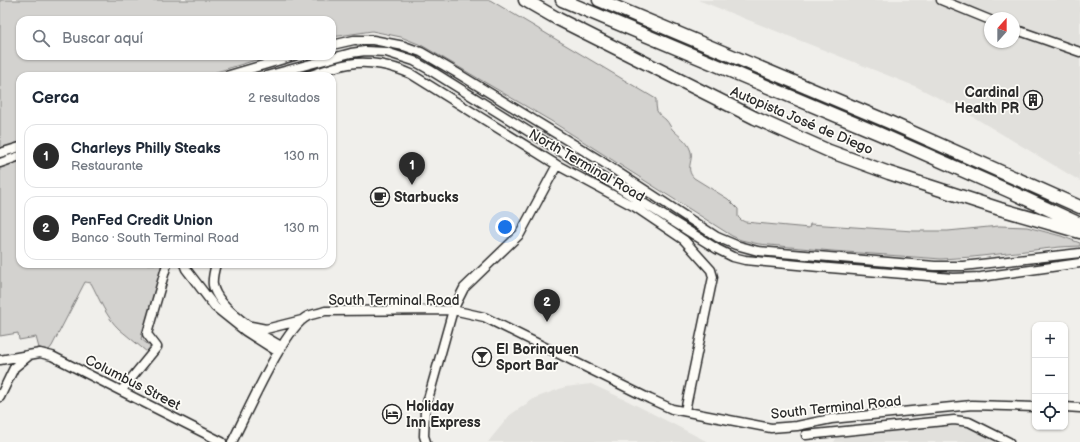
<!DOCTYPE html>
<html lang="es">
<meta charset="utf-8">
<style>
:root{--surface:#fff;--page:#f6f6f7;--text:#1f2937;--muted:#747a83;--line:#e0e1e3;--accent:#2b2b2b}
body{margin:0;font-family:"Balsamiq Sans",sans-serif;background:var(--page);color:var(--text)}
.controls{position:absolute;right:12px;bottom:12px;display:grid;overflow:hidden;border-radius:8px;box-shadow:0 1px 3px #0004}
.controls button{width:36px;height:36px;display:grid;place-items:center;padding:0;border:0;border-bottom:1px solid var(--line);background:var(--surface);color:var(--text);font:20px sans-serif}
.compass{position:absolute;left:984px;top:12px;width:36px;height:36px;border-radius:50%;background:var(--surface);box-shadow:0 1px 3px #0004;rotate:21deg}
.you{position:absolute;left:505px;top:227px;width:14px;height:14px;margin:-10px;border:3px solid #fff;border-radius:50%;background:#1a73e8;box-shadow:0 0 0 6px #1a73e833}
.badge{display:grid;place-items:center;width:26px;height:26px;border-radius:50%;background:var(--accent);color:#fff;font-size:13px;font-weight:700}
.pin{position:absolute;translate:-50% -33px;filter:drop-shadow(0 1px 2px #0008)}
.pin::after{content:'';position:absolute;top:21px;width:14px;height:12px;background:inherit;clip-path:polygon(0 0,100% 0,50% 100%)}
.list{margin:0;padding:0;list-style:none}
h2{display:flex;justify-content:space-between;align-items:center;height:52px;margin:0;padding:0 16px;font-size:17px}
h2 small{font-size:13px;font-weight:400;color:var(--muted)}
.list li{display:grid;grid-template-columns:26px 1fr auto;gap:12px;align-items:center;box-sizing:border-box;height:64px;margin:0 8px 8px;padding:0 8px;border:1px solid var(--line);border-radius:12px}
.list b{display:block;font-size:15px;white-space:nowrap}
.list p{margin:0;font-size:13px;white-space:nowrap;color:var(--muted)}
.list em{font-size:13px;font-style:normal;color:var(--muted)}
.icon{flex:none;width:22px;height:22px;fill:none;stroke:currentColor;stroke-width:2;stroke-linecap:round;stroke-linejoin:round}
.map{position:relative;flex:none;width:1080px;height:442px;overflow:hidden}
.search{position:absolute;background:var(--surface);box-shadow:0 1px 3px #0004;left:16px;top:16px;width:320px;height:44px;display:flex;align-items:center;gap:10px;box-sizing:border-box;padding:0 14px;border-radius:12px;color:var(--muted);font-size:15px}
.panel{position:absolute;background:var(--surface);box-shadow:0 1px 3px #0004;left:16px;top:72px;width:320px;height:196px;border-radius:12px}
.map>svg:first-child{display:block}
</style>
<div class="map">
<svg width="1080" height="442" viewBox="0 0 1080 442">
<rect width="100%" height="100%" fill="#f0efeb"/>
<filter id="ink" filterUnits="userSpaceOnUse"><feTurbulence type="fractalNoise" baseFrequency=".025" numOctaves="2"/><feDisplacementMap in="SourceGraphic" scale="8" xChannelSelector="R" yChannelSelector="G"/><feConvolveMatrix kernelMatrix="1 2 1 2 8 2 1 2 1" color-interpolation-filters="sRGB"/></filter>
<g filter="url(#ink)">
<path fill="#e1e0dc" fill-rule="evenodd" d="M698,0h382v181l-120,-72 -43,-22zM990,18h24v24h-24z
M591,384l35,16 82,42h-220l22,-27 25,-17 30,-11z
M945,422l22,2 33,18h-166l5,-8z"/>
<path fill="#d3d2cf" stroke="#7f7e7d" d="M0,0h490l166,99c0,4 0,8 1,12 2,4 6,6 9,9 3,3 4,7 7,10 6,6 14,11 17,19 5,11 -6,19 4,29l34,21 10,10v8l3,3 4,2 64,6 1,-4 103,7h35l51,-5 28,1 34,9 19,7v3l-20,1 -87,10 -32,2 -109,-8 -73,-7 -18,-4 -9,-4 -181,-115 -130,-76 -20,-8 -29,-6 -40,6v-17h-312v36h249l-66,20h-183v66l-20,7z
M20,158v106h143l-22,75 10,8 -4,5c-9,-8 -19,-15 -28,-23 -13,-12 -20,-31 -28,-46l-6,-1 -33,64 -3,4 -10,-2 -3,-11 -17,3 -1,-7 -18,3v-171z"/>
<g fill="none" stroke-linecap="round" stroke-linejoin="round">
<defs>
<path id="minor" d="M941,0l49,20
M1014,29l66,23
M332,45l22,-5h19l31,6 17,6 36,21 144,88 116,76 19,8 22,6 177,15h28l117,-13
M226,76l68,-20
M266,76l85,-23 14,-2 21,1 28,9 16,9 287,179 16,8 12,3 85,8 123,10 28,-1 99,-14
M307,76c14,-4 28,-10 42,-12 20,-4 44,2 62,10l146,91 78,42 49,33 27,30 2,7 -28,134
M0,153l20,-6
M0,163l20,-7
M184,264l2,5 29,38 30,24 33,21
M216,264c-2,7 -4,14 -3,21 4,23 49,51 68,61
M251,326l15,3 36,-9
M0,360l40,-7 12,3 170,86
M121,391l36,-44 -10,-13 20,-70
M0,397l14,-29 16,-13
M1065,407l15,1
M806,435l148,-15 15,2 40,20
M232,442c14,-26 52,-115 76,-126 5,-2 12,-3 17,-5l128,-1 31,7 166,82 22,10 99,19 26,-2 34,-7 141,-14 63,2
M426,442l-2,-6 1,-26 28,-100 11,-22 56,-54 37,-69"/>
<path id="highway" d="M525,0l33,19 197,99 74,33 60,22 111,36 80,23
M562,0l318,134 129,57 71,33
M599,0l290,122 191,85"/>
</defs>
<use href="#minor" stroke="#2b2b2b" stroke-width="11"/>
<use href="#highway" stroke="#2b2b2b" stroke-width="15"/>
<use href="#minor" stroke="#fdfcf7" stroke-width="8"/>
<use href="#highway" stroke="#fdfcf7" stroke-width="12"/>
</g>
</g>
<defs>
<symbol id="building-ring" viewBox="-11 -11 22 22"><circle r="9.5" fill="#fdfcf7" stroke="#2b2b2b" stroke-width="1.5"/><path d="M-4-6H4V6H1V3H-1V6H-4ZM-2.5-4.3h1.7v1.8h-1.7ZM.8-4.3h1.7v1.8H.8ZM-2.5-1h1.7V.8h-1.7ZM.8-1h1.7V.8H.8Z" fill="#2b2b2b"/></symbol>
<symbol id="cafe-ring" viewBox="-11 -11 22 22"><circle r="9.5" fill="#fdfcf7" stroke="#2b2b2b" stroke-width="1.5"/><path d="M-5.5-4.5H6V0H3Q3 3.5 0 3.5H-2.5Q-5.5 3.5-5.5 0ZM3-3.2v2h1.7v-2ZM-6 4.5H4V6H-6Z" fill="#2b2b2b"/></symbol>
<symbol id="bar-ring" viewBox="-11 -11 22 22"><circle r="9.5" fill="#fdfcf7" stroke="#2b2b2b" stroke-width="1.5"/><path d="M-6-5H6L.8 .8V4.5H3.5V6h-7V4.5H-.8V.8Z" fill="#2b2b2b"/></symbol>
<symbol id="hotel-ring" viewBox="-11 -11 22 22"><circle r="9.5" fill="#fdfcf7" stroke="#2b2b2b" stroke-width="1.5"/><path d="M-6-4.5h1.5V1H6V5H4.5V3h-9V5H-6ZM-4 0a1.8 1.8 0 1 1 3.6 0ZM.5 0V-2.5h3Q6-2.5 6 0Z" fill="#2b2b2b"/></symbol>
</defs>
<g fill-rule="evenodd">
<use href="#building-ring" x="1022" y="89" width="22" height="22"/>
<use href="#cafe-ring" x="369" y="186" width="22" height="22"/>
<use href="#bar-ring" x="471" y="346" width="22" height="22"/>
<use href="#hotel-ring" x="381" y="403" width="22" height="22"/>
</g>
<g text-anchor="middle" stroke-width="3.5" stroke-linejoin="round" paint-order="stroke">
<g font-size="14" font-weight="bold" fill="#2b2b2b" stroke="#fdfcf7" text-anchor="start">
<text x="1019" y="97" text-anchor="end">Cardinal<tspan x="1019" dy="16">Health PR</tspan></text>
<text x="394" y="202">Starbucks</text>
<text x="496" y="354">El Borinquen<tspan x="496" dy="16">Sport Bar</tspan></text>
<text x="406" y="411">Holiday<tspan x="406" dy="16">Inn Express</tspan></text>
</g>
<g font-size="14" fill="#2b2b2b" stroke="#fdfcf7">
<text transform="translate(802 120) rotate(23)" y="5">Autopista José de Diego</text>
<text transform="translate(587 165) rotate(30)" y="5">North Terminal Road</text>
<text x="394" y="305">South Terminal Road</text>
<text transform="translate(133 382) rotate(27)" y="5">Columbus Street</text>
<text transform="translate(836 407) rotate(-6)" y="5">South Terminal Road</text>
</g>
</g>
</svg>
<div class="controls">
<button>+</button>
<button>−</button>
<button><svg class="icon" aria-label="locate" viewBox="0 0 24 24"><circle cx="12" cy="12" r="6"/><path d="M12 2v4M12 18v4M2 12h4M18 12h4"/></svg></button>
</div>
<svg class="compass" viewBox="-18 -18 36 36"><path d="M0-13l5 13h-10z" fill="#e53935"/><path d="M0 13l5-13h-10z" fill="#747a83"/></svg>
<div class="you"></div>
<div class="pin badge" style="left:412px;top:185px">1</div>
<div class="pin badge" style="left:547px;top:322px">2</div>
<div class="search"><svg class="icon" aria-label="search" viewBox="0 0 24 24"><circle cx="10" cy="10" r="6"/><path d="M15 15l6 6"/></svg>Buscar aquí</div>
<section class="panel">
<h2>Cerca<small>2 resultados</small></h2>
<ul class="list">
<li><span class="badge">1</span><div><b>Charleys Philly Steaks</b><p>Restaurante</p></div><em>130 m</em></li>
<li><span class="badge">2</span><div><b>PenFed Credit Union</b><p>Banco · South Terminal Road</p></div><em>130 m</em></li>
</ul>
</section>
</div>
